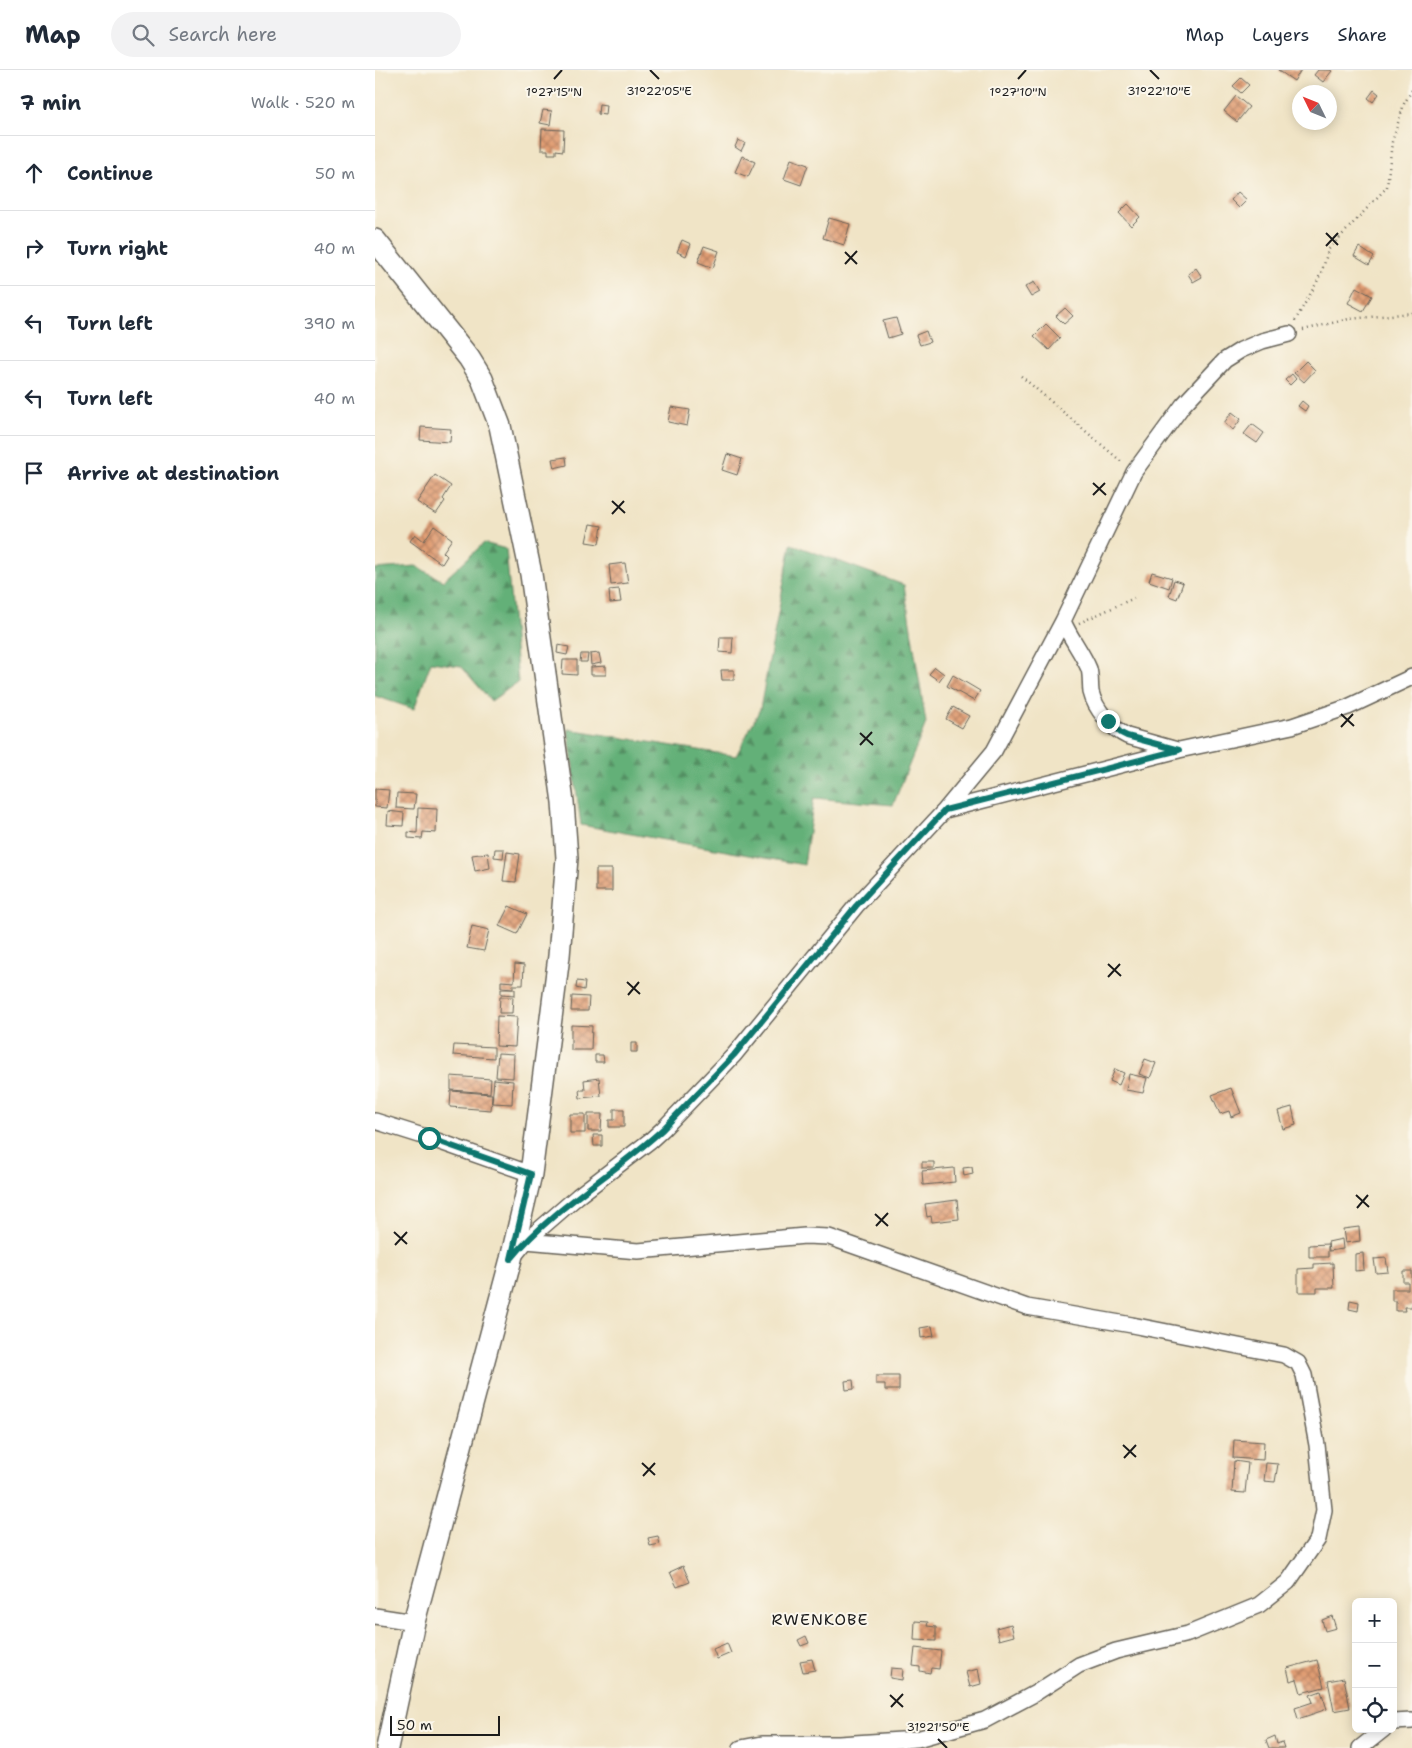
<!DOCTYPE html>
<meta charset="utf-8">
<style>
:root{--surface:#fff;--page:#f2f2f3;--text:#1f2937;--muted:#747a83;--line:#e0e1e3}
body{margin:0;font-family:"Shantell Sans",sans-serif;background:var(--page);color:var(--text)}
.controls{position:absolute;right:15px;bottom:15px;display:grid;overflow:hidden;border-radius:8px;box-shadow:0 2px 12px #0003}
.controls button{width:45px;height:45px;display:grid;place-items:center;padding:0;border:0;border-bottom:1px solid var(--line);background:var(--surface);color:var(--text);font:25px sans-serif}
.compass{position:absolute;left:917px;top:15px;width:45px;height:45px;border-radius:50%;background:var(--surface);box-shadow:0 2px 12px #0003;rotate:313deg}
.scale{position:absolute;left:15px;bottom:12px;width:110px;box-sizing:border-box;padding-left:5px;border:2px solid #1c1c1c;border-top:0;font-size:14px;line-height:18px;white-space:nowrap;color:#1c1c1c;-webkit-text-stroke:4px #fbf7ec;paint-order:stroke}
.stop{position:absolute;width:15px;height:15px;margin:-11px;border:4px solid #0f766e;border-radius:50%;background:#fff}
.stop.end{background:#0f766e;border-color:#fff;box-shadow:0 1px 5px #0008}
.list{margin:0;padding:0;list-style:none}
h2{display:flex;justify-content:space-between;align-items:center;height:65px;margin:0;padding:0 20px;font-size:21px}
h2 small{font-size:16px;font-weight:400;color:var(--muted)}
.list li{display:grid;grid-template-columns:32px 1fr auto;gap:15px;align-items:center;box-sizing:border-box;height:75px;padding:0 20px;border-top:1px solid var(--line)}
.list b{display:block;font-size:19px;white-space:nowrap}
.list em{font-size:16px;font-style:normal;color:var(--muted)}
.icon{flex:none;width:28px;height:28px;fill:none;stroke:currentColor;stroke-width:2;stroke-linecap:round;stroke-linejoin:round}
.map{position:relative;flex:none;width:1037px;height:1678px;overflow:hidden}
header{display:flex;align-items:center;gap:30px;box-sizing:border-box;height:70px;padding:0 25px;background:var(--surface);border-bottom:1px solid var(--line)}
header strong{font-size:24px}
nav{display:flex;gap:28px;margin-inline-start:auto;font-size:18px}
.search{width:350px;height:45px;background:var(--page);display:flex;align-items:center;gap:12px;box-sizing:border-box;padding:0 18px;border-radius:28px;color:var(--muted);font-size:19px}
main{display:flex}
aside{flex:1;background:var(--surface)}
.map>svg:first-child{display:block}
</style>
<header>
<strong>Map</strong>
<div class="search"><svg class="icon" aria-label="search" viewBox="0 0 24 24"><circle cx="10" cy="10" r="6"/><path d="M15 15l6 6"/></svg>Search here</div>
<nav><a>Map</a><a>Layers</a><a>Share</a></nav>
</header>
<main>
<aside>
<h2>7 min<small>Walk · 520 m</small></h2>
<ul class="list">
<li><svg class="icon" aria-label="ahead" viewBox="0 0 24 24"><path d="M12 20V5M6 11l6-6 6 6"/></svg><div><b>Continue</b></div><em>50 m</em></li>
<li><svg class="icon" aria-label="right" viewBox="0 0 24 24"><path d="M7 20v-9h11M14 6l5 5-5 5"/></svg><div><b>Turn right</b></div><em>40 m</em></li>
<li><svg class="icon" aria-label="left" viewBox="0 0 24 24"><path d="M17 20v-9H6M10 6l-5 5 5 5"/></svg><div><b>Turn left</b></div><em>390 m</em></li>
<li><svg class="icon" aria-label="left" viewBox="0 0 24 24"><path d="M17 20v-9H6M10 6l-5 5 5 5"/></svg><div><b>Turn left</b></div><em>40 m</em></li>
<li><svg class="icon" aria-label="arrive" viewBox="0 0 24 24"><path d="M6 21V4h12l-3 4 3 4H6"/></svg><div><b>Arrive at destination</b></div></li>
</ul>
</aside>
<div class="map">
<svg width="1037" height="1678" viewBox="0 0 1037 1678">
<defs>
<pattern id="forest-firs" width="22" height="20" patternUnits="userSpaceOnUse" patternTransform="scale(1.25)"><rect width="22" height="20" fill="#64b078"/><path d="M5 1l3.5 6h-7zM16 11l3.5 6h-7z" fill="#528e62"/></pattern>
<pattern id="building-cross-hatch" width="8" height="8" patternUnits="userSpaceOnUse" patternTransform="scale(1.25)"><rect width="8" height="8" fill="#e09d73"/><path d="M0 0l8 8M0 8l8-8" fill="none" stroke="#b57f5e"/></pattern>
</defs>
<rect width="100%" height="100%" fill="#fbf7ec"/>
<filter id="ink" filterUnits="userSpaceOnUse"><feTurbulence type="fractalNoise" baseFrequency=".02" numOctaves="2"/><feDisplacementMap in="SourceGraphic" scale="10" xChannelSelector="R" yChannelSelector="G"/><feConvolveMatrix kernelMatrix="1 2 1 2 8 2 1 2 1" color-interpolation-filters="sRGB"/></filter>
<filter id="wash" filterUnits="userSpaceOnUse"><feTurbulence type="fractalNoise" baseFrequency=".0096" numOctaves="4" result="noise"/><feDisplacementMap in="SourceGraphic" scale="20" xChannelSelector="R" yChannelSelector="G"/><feGaussianBlur stdDeviation="1.12" result="paint"/><feColorMatrix in="noise" values="0 0 0 0 0 0 0 0 0 0 0 0 0 0 0 0 0 1.4 0 .05"/><feComposite in="paint" operator="in"/></filter>
<g filter="url(#wash)">
<rect width="100%" height="100%" fill="#f0e4c6"/>
<path fill="url(#forest-firs)" stroke="#40664a" d="M109,473l22,6 12,133 -27,19 -30,-35 -30,-4 -17,47 -39,-13v-127l41,-3 27,15z
M416,474l113,41 22,138 -33,82 -79,-7 -10,67 -223,-40 -13,-96 168,27 24,-47z"/>
<g id="blocks">
<path fill="url(#building-cross-hatch)" d="M903,0h23l-7,11z
M943,0h12l2,1 -9,11 -9,-7z
M866,8l8,7 -8,8 -8,-7z
M999,20l5,4 -6,8 -5,-4z
M861,26l13,11 -12,15 -13,-11z
M224,34l7,1 -1,10 -7,-1z
M168,40l9,1 -2,14 -10,-2z
M167,59l22,1 -1,21 -7,-1v4h-8v-4h-7z
M363,70l7,3 -4,8 -6,-4z
M367,86l13,6 -7,15 -13,-5z
M416,89l17,6 -7,20 -17,-6z
M863,122l9,8 -8,8 -8,-8z
M753,134l12,13 -9,9 -12,-13z
M454,148l21,6 -6,21 -21,-7z
M307,170l9,4 -5,12 -9,-4z
M329,176l15,5 -6,17 -15,-6z
M984,177l15,10 -5,8 -15,-9z
M821,198l6,9 -9,5 -5,-8z
M659,212l6,10 -9,5 -6,-10z
M981,217l16,9 -9,15 -15,-8z
M690,238l8,8 -9,8 -8,-8z
M521,248l5,16 -13,4 -5,-17z
M671,254l14,14 -11,12 -15,-14z
M551,261l4,11 -10,3 -4,-10z
M931,291l9,9 -11,12 -10,-9z
M917,304l4,5 -6,6 -5,-5z
M927,331l6,5 -3,5 -7,-5z
M296,337l19,3 -3,16 -19,-4z
M857,342l9,7 -8,11 -9,-7z
M877,354l12,9 -7,10 -13,-9z
M46,357l30,2 -1,13 -30,-2z
M352,384l15,5 -5,16 -15,-5z
M191,387l1,8 -13,3 -2,-9z
M60,405l16,11 -8,13 2,2 -9,13 -19,-12z
M215,454l12,2 -3,18 -13,-2z
M59,456l18,13 -9,13 4,4 -5,8 -32,-23 5,-7 9,7z
M250,493l3,20 -17,2 -2,-20z
M777,502l20,6 -3,10 -20,-7z
M799,510l9,3 -6,16 -8,-3z
M244,519l2,13 -11,1 -1,-13z
M345,567h13l-1,16 -13,-1z
M183,575l11,2 -2,8 -10,-2z
M224,583l2,10 -10,2 -1,-11z
M206,584h7l-1,8h-7z
M188,590h14v15l-15,-1z
M231,596v9h-15v-8z
M560,597l9,7 -5,7 -10,-7z
M346,600h13v10h-12z
M578,605l27,16 -6,10 -27,-15z
M578,637l16,9 -7,12 -16,-9z
M0,719l14,1 -2,18 -12,-1z
M22,723l19,1 -2,15 -18,-1z
M43,738l19,1 -1,24 -13,-1 -1,7 -14,-1v-6l9,1z
M13,741l16,2 -1,13 -16,-1z
M120,779h9l-1,9 -9,-1z
M132,782l13,2 -4,28 -13,-1z
M113,783l2,15 -15,3 -3,-16z
M221,799h16v22h-16z
M134,836l18,8 -10,20 -18,-8z
M97,856l17,4 -5,21 -17,-3z
M140,894l9,1 -1,20h-10v3l-12,-1v-6l13,1z
M202,911l8,1 -1,8 -8,-2z
M126,919h14v6l-14,-1z
M197,926l17,1 -1,14h-17z
M125,927h13l-1,16h-13z
M122,946l20,1 -2,30 -19,-1z
M196,955l21,1 -1,24h-20z
M256,973h6v9h-6z
M79,975l40,2v11l-41,-3z
M123,983l16,1 -1,24 -17,-1z
M220,985h8l1,7h-9z
M770,989l11,4 -6,15 -11,-4z
M740,999l9,4 -5,12 -9,-4z
M754,1004l18,4 -4,15 -17,-3z
M76,1006l40,3 -1,14 -39,-3z
M224,1008l2,18 -21,2 -1,-8h6l-1,-10z
M119,1009l19,2 -1,23 -20,-1z
M856,1018l10,25 -10,4 -2,-6 -9,3 -8,-19z
M76,1021l41,3 -1,16 -41,-3z
M917,1037l4,18 -13,4 -5,-18z
M239,1039h10v18h-15v-7h5z
M195,1044h15v19h-15z
M213,1044h14l-1,17h-13z
M218,1065h9v11h-8z
M547,1092h12v6h-12z
M597,1097l1,7 -9,2 -1,-8z
M579,1098l1,14 -32,3 -1,-14z
M582,1130l2,19 -27,3 -1,-6 -4,1 -2,-13z
M984,1157l1,14 -15,2 -2,-14z
M967,1169l1,10 -14,2 -1,-9z
M953,1174v13h-19v-12z
M988,1183l1,17 -9,1v-17z
M1011,1188l2,14 -12,1 -2,-14z
M958,1193l1,25h-17v4h-19v-23l16,-1v-4z
M1028,1201h9v36h-8l1,4h-9v-10h-4v-12h16v-7h-5z
M975,1230l9,2 -1,9 -9,-2z
M557,1256l2,10 -13,2 -1,-10z
M501,1306h23v14h-14v-6h-9z
M478,1310l1,9 -8,1 -1,-9z
M859,1370l30,2 -1,18 -30,-2z
M859,1391l14,2 -3,30 -13,-1z
M891,1393l12,1 -3,18 -11,-1z
M283,1466l2,8 -10,2 -2,-8z
M308,1496l7,16 -13,5 -7,-15z
M957,1546l4,12 -11,3 -3,-11z
M540,1551l13,1 -1,4 9,1v14l-22,-1z
M636,1554l3,12 -15,4 -3,-12z
M431,1566l3,7 -8,3 -3,-6z
M352,1573l4,10 -14,6 -4,-10z
M540,1578l26,3 -2,18 -8,-1 -1,5 -10,-2v-4l-7,-1z
M437,1589l3,11 -12,2 -3,-11z
M942,1590l7,27 -23,6 -4,-14 -7,2 -3,-13z
M516,1598l12,1 -1,11 -12,-2z
M603,1599l3,15 -11,3 -4,-15z
M969,1608l6,30 -16,3 -6,-30z
M946,1621l6,18 -29,10 -3,-11 18,-6 -3,-7z
M900,1666l2,8 5,-2 2,6h-15l-3,-8z"/>
</g>
</g>
<g filter="url(#ink)">
<use href="#blocks" fill-opacity="0" stroke="#666258" stroke-width="1"/>
<g fill="none" stroke-linecap="round" stroke-linejoin="round">
<defs>
<path id="street" d="M688,551c7,17 19,31 26,48 2,7 1,15 2,23 4,17 21,37 36,44l50,14
M570,740l234,-60 113,-24 56,-19 64,-30
M0,1051l54,17 102,36
M151,1171l52,-45 73,-56 12,-11 71,-74 122,-149 89,-96 49,-59 69,-130 71,-149 49,-67 42,-45 16,-10 21,-9 27,-7
M138,1187l13,-16 112,10 167,-15 24,1 198,70 105,18 152,30 14,8 6,12 13,70 7,65 -6,29 -30,43 -29,23 -71,29 -72,17 -37,14 -45,29 -49,26 -68,19 -78,5h-77l-21,4
M0,1546l39,6
M1018,1652l19,-1
M985,1678l24,-19"/>
<path id="secondary" d="M0,170l94,118 13,21 18,47 31,148 32,228 4,56 -8,98 -28,218 -20,85 -97,363 -27,126"/>
</defs>
<use href="#street" stroke="#666258" stroke-width="18"/>
<use href="#secondary" stroke="#666258" stroke-width="24"/>
<path stroke="#666258" stroke-width="2.5" stroke-dasharray="1 4" stroke-linecap="butt" d="M920,251l22,-39 7,-17 4,-15 59,-63 5,-45 12,-38 8,-14
M928,260l46,-11 63,-6
M646,306l102,87
M704,553l55,-25"/>
<use href="#street" stroke="#fff" stroke-width="15"/>
<use href="#secondary" stroke="#fff" stroke-width="21"/>
</g>
</g>
<g fill="none" stroke-linecap="round" stroke-linejoin="round" filter="url(#ink)">
<path stroke="#0f766e" stroke-width="6" d="M54,1068l102,36 -20,85c43,-52 103,-85 152,-130l71,-74 122,-149 89,-96 234,-60 -52,-14 -6,-3 -13,-12"/>
</g>
<path fill="none" stroke="#1c1c1c" stroke-width="2" d="M275,0l9,9M775,0l9,9M179,9l8,-9M643,9l8,-9M951,163l12,12M951,176l12,-13M470,182l12,12M470,194l12,-13M718,413l13,12M718,425l12,-12M237,431l13,12M237,444l12,-13M966,644l13,12M966,657l12,-13M485,663l13,12M485,675l12,-13M733,894l13,12M733,907l12,-13M252,912l13,12M253,925l11,-13M981,1125l13,12M982,1138l11,-13M500,1144l13,12M501,1156l12,-13M19,1162l13,12M20,1175l12,-13M748,1375l13,12M749,1388l12,-13M267,1393l13,12M268,1406l12,-13M515,1625l13,12M516,1637l12,-13M563,1669l9,9"/>
<g text-anchor="middle" stroke-width="4" stroke-linejoin="round" paint-order="stroke">
<g font-size="16" letter-spacing="1" fill="#1c1c1c" stroke="#fbf7ec">
<text x="445" y="1555">RWENKOBE</text>
</g>
</g>
<g font-size="12" text-anchor="middle" fill="#1c1c1c" stroke="#fbf7ec" stroke-width="4" stroke-linejoin="round" paint-order="stroke">
<text x="284" y="25">31°22'05"E</text>
<text x="784" y="25">31°22'10"E</text>
<text x="179" y="26">1°27'15"N</text>
<text x="643" y="26">1°27'10"N</text>
<text x="563" y="1661">31°21'50"E</text>
</g>
</svg>
<div class="controls">
<button>+</button>
<button>−</button>
<button><svg class="icon" aria-label="locate" viewBox="0 0 24 24"><circle cx="12" cy="12" r="6"/><path d="M12 2v4M12 18v4M2 12h4M18 12h4"/></svg></button>
</div>
<svg class="compass" viewBox="-18 -18 36 36"><path d="M0-13l5 13h-10z" fill="#e53935"/><path d="M0 13l5-13h-10z" fill="#747a83"/></svg>
<div class="scale">50 m</div>
<div class="stop" style="left:54px;top:1068px"></div>
<div class="stop end" style="left:733px;top:651px"></div>
</div>
</main>
